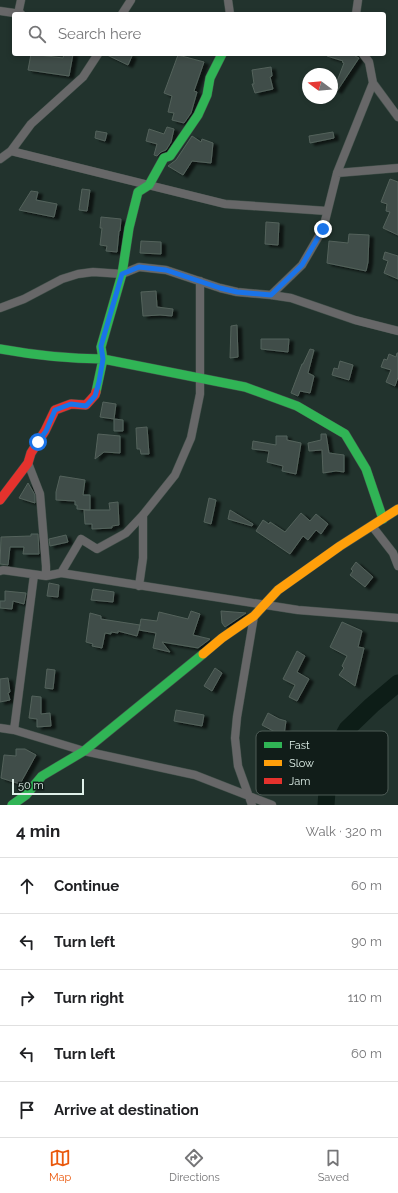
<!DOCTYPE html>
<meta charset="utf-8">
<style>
:root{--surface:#fff;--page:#f2f2f2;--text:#202124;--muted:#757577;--line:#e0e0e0;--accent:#ea580c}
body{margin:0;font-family:Raleway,sans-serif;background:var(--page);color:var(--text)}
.compass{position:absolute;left:302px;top:68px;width:36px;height:36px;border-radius:50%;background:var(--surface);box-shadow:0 2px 6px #0003;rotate:286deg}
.scale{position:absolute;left:12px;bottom:10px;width:72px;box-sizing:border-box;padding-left:4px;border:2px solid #dff0e9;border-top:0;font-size:11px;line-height:14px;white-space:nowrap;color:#dff0e9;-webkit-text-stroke:3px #111d19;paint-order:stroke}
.stop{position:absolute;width:12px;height:12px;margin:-9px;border:3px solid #1a73e8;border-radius:50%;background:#fff}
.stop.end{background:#1a73e8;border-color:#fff;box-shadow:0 1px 4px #0008}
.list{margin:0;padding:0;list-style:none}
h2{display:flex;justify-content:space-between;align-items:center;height:52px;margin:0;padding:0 16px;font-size:17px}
h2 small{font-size:13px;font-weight:400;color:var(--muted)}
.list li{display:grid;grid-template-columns:26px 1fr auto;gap:12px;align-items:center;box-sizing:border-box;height:56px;padding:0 16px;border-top:1px solid var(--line)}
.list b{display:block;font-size:15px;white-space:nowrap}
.list em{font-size:13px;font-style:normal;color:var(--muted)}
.icon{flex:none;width:22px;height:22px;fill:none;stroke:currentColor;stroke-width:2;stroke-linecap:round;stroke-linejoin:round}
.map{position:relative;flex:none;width:398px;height:805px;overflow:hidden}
.search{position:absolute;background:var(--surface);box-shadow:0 2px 6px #0003;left:12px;right:12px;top:12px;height:44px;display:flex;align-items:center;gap:10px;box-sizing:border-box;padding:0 14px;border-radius:4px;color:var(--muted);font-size:15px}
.sheet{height:332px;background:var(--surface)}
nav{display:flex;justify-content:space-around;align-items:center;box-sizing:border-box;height:56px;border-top:1px solid var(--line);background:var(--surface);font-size:11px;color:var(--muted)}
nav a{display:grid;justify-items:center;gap:2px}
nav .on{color:var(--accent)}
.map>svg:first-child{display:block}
</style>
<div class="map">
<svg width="398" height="805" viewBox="0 0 398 805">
<defs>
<filter id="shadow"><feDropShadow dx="4.5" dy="2.5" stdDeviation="1" flood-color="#0009"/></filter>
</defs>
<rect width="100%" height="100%" fill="#22332d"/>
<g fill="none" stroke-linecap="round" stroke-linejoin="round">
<path stroke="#0d1d17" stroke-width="17" d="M326,805l3,-42 18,-34 25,-24 26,-22"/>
</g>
<path fill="#3f4e48" stroke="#54625c" filter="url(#shadow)" d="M31,54l32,4 1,-4h9l-4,22 -41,-6z
M105,54h23l4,2 -4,9z
M327,54h29l-1,2 4,2 -22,33 -3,-2 10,-26 -2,-1 1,-1 -16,-5z
M178,55l26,7 -10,29 3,1 -6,21 -7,10 -12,-3 2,-7 -6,-1 4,-16 -8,-3z
M271,67l1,9 -2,1 3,12 -18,4 -3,-9h2l-2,-14z
M167,127l7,2 -3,13 -5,8 -5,2 -4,4 -3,-1 3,-11 -11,-3 3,-12 15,5z
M96,131l11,2 -2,8 -10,-3z
M333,132l1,6 -24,5 -1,-7z
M192,136l9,6 1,-3 11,4 -2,20 -19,-2 -9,14 -15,-9 8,-6z
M390,179l8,3v53l-15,-7 7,-16 -4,-1 1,-7 -6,-2z
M82,189l8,1 -3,21 -8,-1z
M31,191l7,1 -2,8 21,4 -3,13 -35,-7z
M101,217l20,2 -1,12h-1l-2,21 -11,-1 1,-5 -7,-1 2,-17h-2z
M266,222l13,1 -1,22 -13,-1z
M349,234l20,1 -1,27 -2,9 -39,-8 2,-22 19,2z
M141,241l20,1v12l-21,-1z
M385,252l13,4v23l-14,-6 4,-12 -5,-2z
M156,291l1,16 16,2 -1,7 -12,-1 -17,1 -2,-24z
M237,325l1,32 -8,1 1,-32z
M261,339h28l-1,13 -27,-3z
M310,349l4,1 -6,23 6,3 -4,17 -10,-2 -2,5 -7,-3 11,-29h1z
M397,353h1v24l-3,9 -9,-4 5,-12 -10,-3 3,-8 3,1 2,-6 7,3z
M340,361l13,4 -4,15 -17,-5 2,-7 4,1z
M103,402l13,2 -2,15 -14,-2z
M114,419l9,1v11h-9z
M147,427l2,27h-8l-1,-5h-3l-1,-21z
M98,434l22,2v17l-16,-1 -9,7z
M321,434h5l3,19 15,2v17l-8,-1 -13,2 -1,-23 -13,1 -1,-8 13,-3z
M276,436h11v4l14,3 -5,31 -14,-3 1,-5 -16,-4 2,-11 -17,-2 1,-8 23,4z
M60,476l25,4 -2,15h7v15l-13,-1v-4h-2v-4l-19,-1v-8z
M28,483l7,12v8l-16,-5z
M209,498l7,2 -5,24 -7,-2z
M118,502l1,23 -7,1v2l-20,1v-5h-7l-1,-14h26l-1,-7z
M230,510l23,14 -1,2 -24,-7z
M301,513l9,8 6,-7 12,10 -7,10 -5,-4 -8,10 -5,-4 -13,18 -34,-23 7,-11 6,4 1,-2 15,10z
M31,534h7l1,20h-16l1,-7h-14l-2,18 -8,-1 1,-27 30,-1z
M66,535l2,7 -18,4 -1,-7z
M356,562l17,15 -8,10 -15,-12 3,-4 -2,-2z
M49,583l10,2 -1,12 -11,-1z
M93,589l21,3 -1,10 -22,-2z
M5,591l21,2 -2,11 -11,-3 -1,8 -12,-1v-7h5z
M191,611l9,3 -7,21 17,4 -12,9 -36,-6 8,10 -17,-4 3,-15 -17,-3 2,-11 16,2 2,-9 29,7z
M221,611l25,2 -21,14 -3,-4z
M90,613l11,3v3l39,6 -3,11 -19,-5v2l-7,-1v2l-6,-1 -3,15 -10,-2 1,-2 -7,-2z
M342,622l20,9 -4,16 6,1 -9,38 -16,-11 5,-7 -2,-2 5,-10 -17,-9z
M297,651l8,5 -8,16 12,7 -12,22 -8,-4 6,-12 -12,-6z
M215,668l7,5 -10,18 -8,-5z
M47,669l8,1 -2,19 -8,-1z
M8,678l2,14 -2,1 2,7 -10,2v-23z
M32,696l9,1v17l9,-1 1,13 -14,1v-8l-8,-1z
M176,710l28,5 -2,11 -28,-5z
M268,713l11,6 7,2 -2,14 -9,-2v-1l-13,-7z
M16,749h9l11,6 -16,29 -19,-6 3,-23 12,1z"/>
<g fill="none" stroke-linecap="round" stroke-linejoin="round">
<defs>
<path id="street" d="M228,0l2,14
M0,11l21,3
M18,14l3,-14
M122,14l9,-14
M356,14l2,-14
M363,54l6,8 4,21 25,34
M11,151l214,53 102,7
M0,159l11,-8 20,-27 52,-47 15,-23
M337,173l61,-5
M271,295l31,-30 21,-36 14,-56 36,-90
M0,308l24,-9 38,-20 16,-5 15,-2 29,2 17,-7 27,3 54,18 17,4 34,3 20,3 64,22 43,11
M28,463l12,31 6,72v10
M372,526l21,27 5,13
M0,571l3,-1 43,6 15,-3 237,37 100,8
M61,573l20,-34 16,10 29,-16 17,-18 32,-40 16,-37 9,-44v-113
M139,586l4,-28v-43
M0,728l14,2 70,21 111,24 77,30
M14,730l20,-155
M252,805l-14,-39 -3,-28 2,-21 17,-101"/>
<path id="fast" d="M0,349c33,6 69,10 103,10l142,28 52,19 48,28 21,35 17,50
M96,392l7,-33 -2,-12 21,-73 7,-46 9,-36 11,-7 15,-27 6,-2 28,-41 9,-20 3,-17 12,-24
M12,805l14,-10 16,-19 42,-25 119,-97"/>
<path id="slow" d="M203,654l19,-16 32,-22 24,-26 62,-44 58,-37"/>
<path id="jam" d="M0,500l28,-37 3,-10 14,-22 10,-21 16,-6 15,1 9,-10 1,-3"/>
</defs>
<use href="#street" stroke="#42504a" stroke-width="9"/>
<use href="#fast" stroke="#42504a" stroke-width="10"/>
<use href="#slow" stroke="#42504a" stroke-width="10"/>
<use href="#jam" stroke="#42504a" stroke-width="10"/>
<use href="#street" stroke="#676768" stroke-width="8"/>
<use href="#fast" stroke="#30b455" stroke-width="9"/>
<use href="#slow" stroke="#ff9f0a" stroke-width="9"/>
<use href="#jam" stroke="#e5322d" stroke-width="9"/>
</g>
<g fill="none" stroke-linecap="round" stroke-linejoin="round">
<path stroke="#1a73e8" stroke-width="5" d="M38,442l8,-11 9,-21 16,-6 15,2 9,-10 4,-14 4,-23 -2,-13 21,-72 17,-7 27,3 54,18 17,4 34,3 31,-30 21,-36"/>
</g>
<rect x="256" y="731" width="132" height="64" rx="6" fill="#111d19" stroke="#4f5c57" stroke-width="1"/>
<rect x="264" y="742" width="18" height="6" fill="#30b455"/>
<rect x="264" y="760" width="18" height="6" fill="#ff9f0a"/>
<rect x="264" y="778" width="18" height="6" fill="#e5322d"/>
<g font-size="11" fill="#dff0e9">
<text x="289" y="749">Fast</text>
<text x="289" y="767">Slow</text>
<text x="289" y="785">Jam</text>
</g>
</svg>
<svg class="compass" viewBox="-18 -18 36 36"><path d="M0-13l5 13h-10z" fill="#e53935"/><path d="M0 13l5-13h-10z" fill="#757577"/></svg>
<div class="scale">50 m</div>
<div class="stop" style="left:38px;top:442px"></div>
<div class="stop end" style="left:323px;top:229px"></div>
<div class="search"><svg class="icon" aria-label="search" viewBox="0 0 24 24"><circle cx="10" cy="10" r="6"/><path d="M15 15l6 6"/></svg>Search here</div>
</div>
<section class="sheet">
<h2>4 min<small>Walk · 320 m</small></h2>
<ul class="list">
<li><svg class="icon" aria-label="ahead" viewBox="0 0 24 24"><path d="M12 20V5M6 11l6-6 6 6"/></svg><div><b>Continue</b></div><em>60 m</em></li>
<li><svg class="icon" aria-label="left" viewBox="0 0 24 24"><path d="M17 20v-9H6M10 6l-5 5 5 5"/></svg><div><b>Turn left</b></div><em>90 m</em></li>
<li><svg class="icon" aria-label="right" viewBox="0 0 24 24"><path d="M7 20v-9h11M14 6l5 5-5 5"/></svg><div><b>Turn right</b></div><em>110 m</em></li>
<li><svg class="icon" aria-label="left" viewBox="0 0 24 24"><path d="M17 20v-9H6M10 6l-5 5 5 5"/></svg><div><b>Turn left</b></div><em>60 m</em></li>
<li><svg class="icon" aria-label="arrive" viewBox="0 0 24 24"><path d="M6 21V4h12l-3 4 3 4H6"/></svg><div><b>Arrive at destination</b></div></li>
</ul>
</section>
<nav>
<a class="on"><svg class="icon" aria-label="map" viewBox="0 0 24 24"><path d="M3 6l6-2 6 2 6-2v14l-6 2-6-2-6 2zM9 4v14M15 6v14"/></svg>Map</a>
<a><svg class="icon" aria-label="directions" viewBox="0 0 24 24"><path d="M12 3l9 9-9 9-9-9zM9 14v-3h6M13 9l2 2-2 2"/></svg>Directions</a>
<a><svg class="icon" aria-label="saved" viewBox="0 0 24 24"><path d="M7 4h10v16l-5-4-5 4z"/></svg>Saved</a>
</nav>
